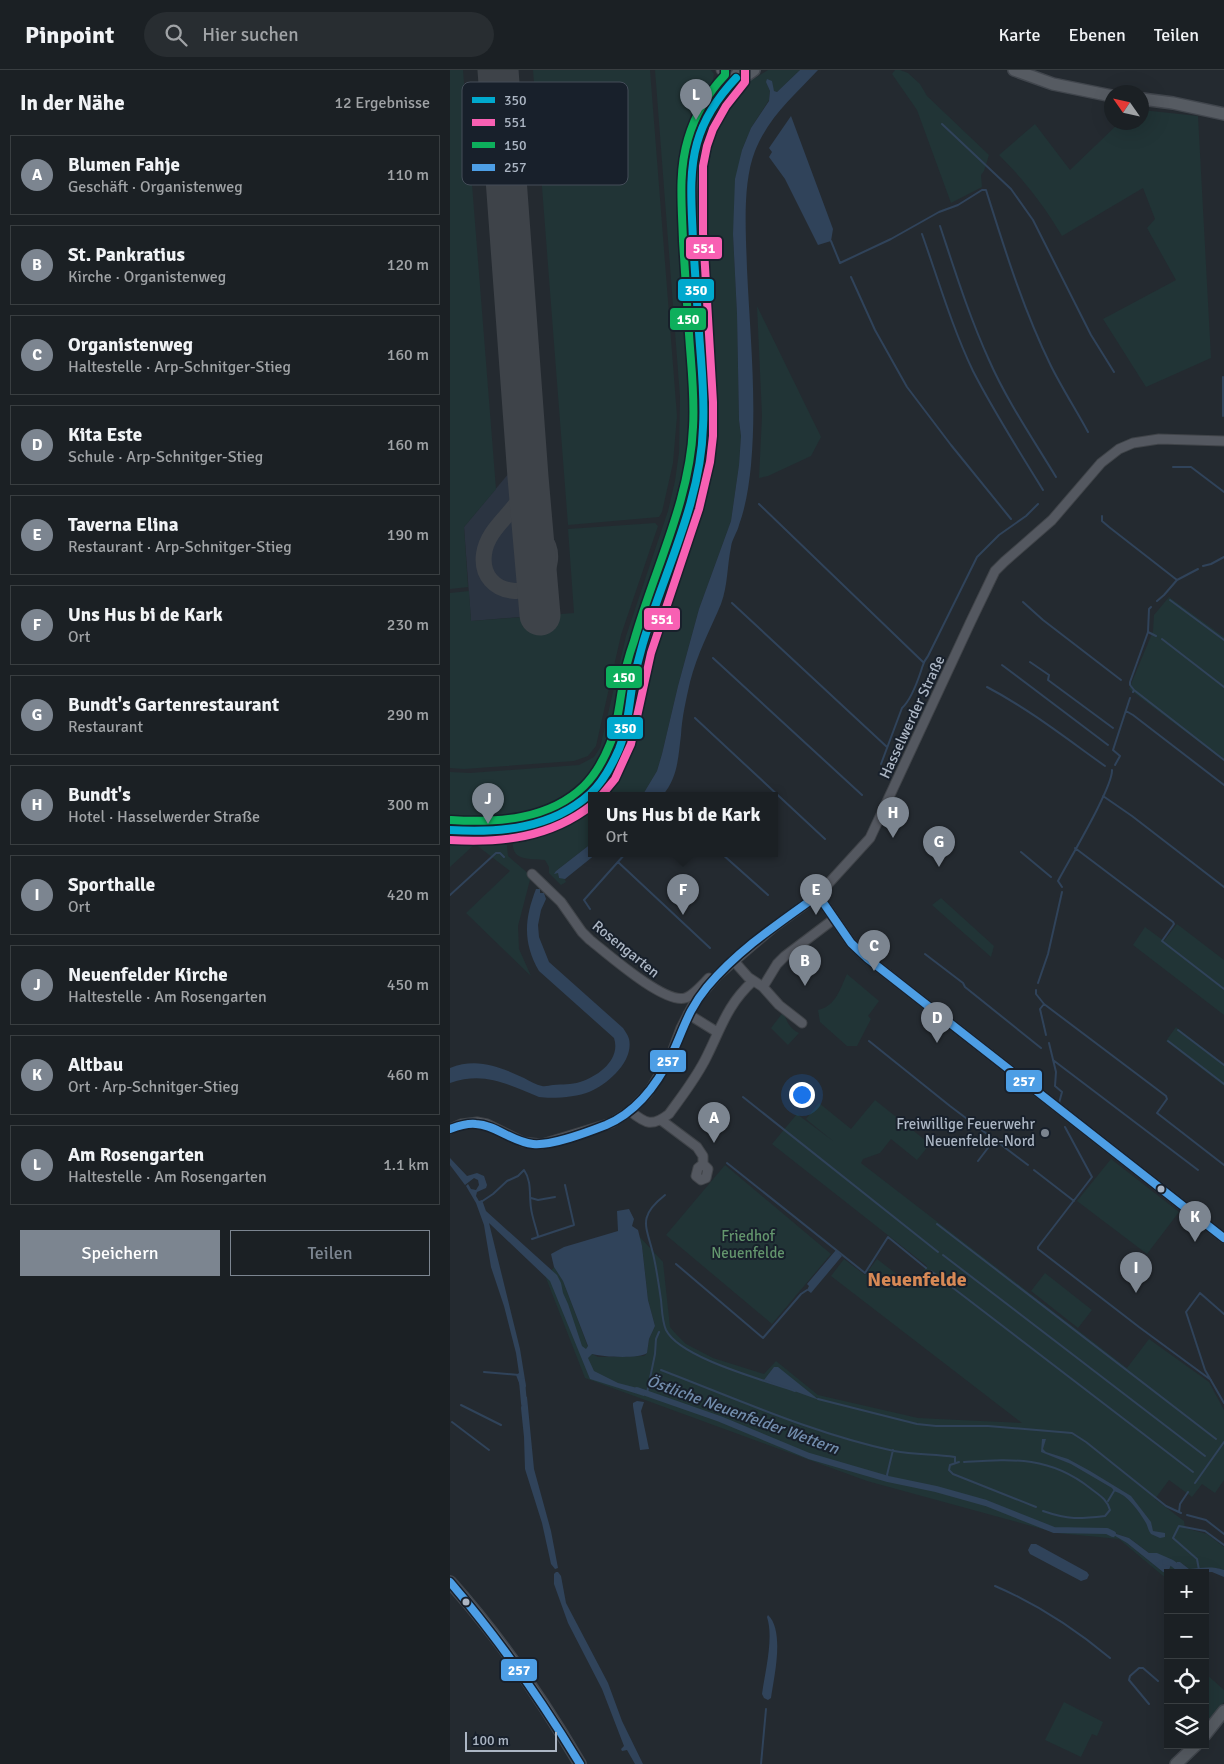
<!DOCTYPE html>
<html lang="de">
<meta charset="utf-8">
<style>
:root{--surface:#1b2024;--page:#282d31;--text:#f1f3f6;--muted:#a0a3a6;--line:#393e41;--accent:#7c8590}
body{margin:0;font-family:Signika,sans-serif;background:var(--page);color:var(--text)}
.controls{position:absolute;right:15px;bottom:15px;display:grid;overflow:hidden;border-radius:0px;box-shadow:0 5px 20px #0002}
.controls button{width:45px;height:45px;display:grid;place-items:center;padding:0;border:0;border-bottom:1px solid var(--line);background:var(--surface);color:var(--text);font:25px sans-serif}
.compass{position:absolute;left:654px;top:15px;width:45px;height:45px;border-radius:50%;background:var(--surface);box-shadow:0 5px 20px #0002;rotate:304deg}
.scale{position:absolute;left:15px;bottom:12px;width:92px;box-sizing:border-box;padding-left:5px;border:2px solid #acb6c4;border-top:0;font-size:14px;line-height:18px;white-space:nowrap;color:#acb6c4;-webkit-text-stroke:4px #18202b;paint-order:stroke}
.you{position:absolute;left:351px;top:1024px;width:18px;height:18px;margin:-12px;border:4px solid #fff;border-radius:50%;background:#1a73e8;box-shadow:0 0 0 8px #1a73e833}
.badge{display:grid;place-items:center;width:32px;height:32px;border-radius:50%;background:var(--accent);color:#fff;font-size:16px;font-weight:700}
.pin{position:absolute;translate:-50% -41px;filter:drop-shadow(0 1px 2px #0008)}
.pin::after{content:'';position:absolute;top:26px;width:18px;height:15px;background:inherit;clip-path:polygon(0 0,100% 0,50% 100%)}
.popup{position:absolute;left:138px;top:722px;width:190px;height:65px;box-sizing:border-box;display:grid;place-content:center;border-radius:0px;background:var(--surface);filter:drop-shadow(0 1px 4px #0005);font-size:16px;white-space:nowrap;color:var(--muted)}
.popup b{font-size:19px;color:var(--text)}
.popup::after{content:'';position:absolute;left:50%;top:100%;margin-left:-10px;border:10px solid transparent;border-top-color:var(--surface)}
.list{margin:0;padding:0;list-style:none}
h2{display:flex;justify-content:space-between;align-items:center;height:65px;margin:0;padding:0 20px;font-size:21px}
h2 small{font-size:16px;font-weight:400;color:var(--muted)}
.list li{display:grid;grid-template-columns:32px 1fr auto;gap:15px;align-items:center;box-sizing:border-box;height:80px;margin:0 10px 10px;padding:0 10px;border:1px solid var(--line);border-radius:0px}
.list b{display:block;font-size:19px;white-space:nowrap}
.list p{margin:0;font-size:16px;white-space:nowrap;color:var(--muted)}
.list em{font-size:16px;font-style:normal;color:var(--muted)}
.actions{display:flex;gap:10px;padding:15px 20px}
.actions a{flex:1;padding:11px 0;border:1px solid var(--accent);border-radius:0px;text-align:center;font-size:18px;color:var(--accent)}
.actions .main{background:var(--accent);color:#fff}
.icon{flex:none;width:28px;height:28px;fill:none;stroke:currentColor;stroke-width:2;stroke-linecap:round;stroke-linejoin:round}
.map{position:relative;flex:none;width:774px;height:1694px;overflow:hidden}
header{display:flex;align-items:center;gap:30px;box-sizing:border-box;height:70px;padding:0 25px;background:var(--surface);border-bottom:1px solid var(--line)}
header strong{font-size:24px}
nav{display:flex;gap:28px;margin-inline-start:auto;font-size:18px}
.search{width:350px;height:45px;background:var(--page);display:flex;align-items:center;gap:12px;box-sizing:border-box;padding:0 18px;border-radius:28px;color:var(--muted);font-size:19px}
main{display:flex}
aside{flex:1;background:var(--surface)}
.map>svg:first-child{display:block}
.airport{fill:#2b3441}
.green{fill:#213436;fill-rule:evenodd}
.water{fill:#30435a}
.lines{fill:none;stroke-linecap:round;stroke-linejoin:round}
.stream{stroke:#30435a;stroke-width:2}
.canal{stroke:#30435a;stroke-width:6}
.taxiway{stroke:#3e4349;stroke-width:16}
.runway{stroke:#3e4349;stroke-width:41}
.minor-casing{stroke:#404449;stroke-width:11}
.major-casing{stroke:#41464d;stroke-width:14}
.minor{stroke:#545860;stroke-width:9}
.major{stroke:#565b62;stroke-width:11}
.bus-1-casing{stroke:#18202b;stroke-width:11}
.bus-2-casing{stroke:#18202b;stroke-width:11}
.bus-3-casing{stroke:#18202b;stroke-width:11}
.bus-4-casing{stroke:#18202b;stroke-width:11}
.bus-1{stroke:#00a9ce;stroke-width:8}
.bus-2{stroke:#f860b3;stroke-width:8}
.bus-3{stroke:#0daf5c;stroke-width:8}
.bus-4{stroke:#4d9ee5;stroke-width:8}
.poi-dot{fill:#7c8590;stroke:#18202b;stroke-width:2}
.bus-dot{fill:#acb6c4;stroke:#18202b;stroke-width:2}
.labels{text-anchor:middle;stroke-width:4;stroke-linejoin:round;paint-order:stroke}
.street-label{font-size:15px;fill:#acb6c4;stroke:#18202b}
.poi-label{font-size:15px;fill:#acb6c4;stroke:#18202b;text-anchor:end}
.park-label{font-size:15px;fill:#63956d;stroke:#18202b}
.water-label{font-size:16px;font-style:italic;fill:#738eae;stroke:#18202b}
.district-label{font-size:20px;font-weight:bold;fill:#d68855;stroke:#18202b}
.key{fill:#18202b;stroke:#444d59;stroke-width:1}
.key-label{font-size:14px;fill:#acb6c4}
.line-badge{stroke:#18202b;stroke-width:2}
.badge-label{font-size:14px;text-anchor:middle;font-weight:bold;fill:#fff}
</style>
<header>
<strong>Pinpoint</strong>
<div class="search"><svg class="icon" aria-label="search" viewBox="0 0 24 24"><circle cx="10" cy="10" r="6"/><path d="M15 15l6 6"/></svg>Hier suchen</div>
<nav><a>Karte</a><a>Ebenen</a><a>Teilen</a></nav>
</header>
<main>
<aside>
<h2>In der Nähe<small>12 Ergebnisse</small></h2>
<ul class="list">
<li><span class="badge">A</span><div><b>Blumen Fahje</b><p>Geschäft · Organistenweg</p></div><em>110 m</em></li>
<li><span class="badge">B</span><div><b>St. Pankratius</b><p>Kirche · Organistenweg</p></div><em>120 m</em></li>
<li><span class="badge">C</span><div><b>Organistenweg</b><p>Haltestelle · Arp-Schnitger-Stieg</p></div><em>160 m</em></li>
<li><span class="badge">D</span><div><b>Kita Este</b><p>Schule · Arp-Schnitger-Stieg</p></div><em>160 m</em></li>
<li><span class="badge">E</span><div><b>Taverna Elina</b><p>Restaurant · Arp-Schnitger-Stieg</p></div><em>190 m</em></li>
<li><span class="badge">F</span><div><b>Uns Hus bi de Kark</b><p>Ort</p></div><em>230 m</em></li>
<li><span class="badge">G</span><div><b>Bundt's Gartenrestaurant</b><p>Restaurant</p></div><em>290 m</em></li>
<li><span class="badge">H</span><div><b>Bundt's</b><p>Hotel · Hasselwerder Straße</p></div><em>300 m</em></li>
<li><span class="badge">I</span><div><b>Sporthalle</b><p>Ort</p></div><em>420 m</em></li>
<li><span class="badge">J</span><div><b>Neuenfelder Kirche</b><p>Haltestelle · Am Rosengarten</p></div><em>450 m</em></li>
<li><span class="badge">K</span><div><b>Altbau</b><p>Ort · Arp-Schnitger-Stieg</p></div><em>460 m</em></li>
<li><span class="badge">L</span><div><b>Am Rosengarten</b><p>Haltestelle · Am Rosengarten</p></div><em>1.1 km</em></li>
</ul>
<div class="actions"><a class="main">Speichern</a><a>Teilen</a></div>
</aside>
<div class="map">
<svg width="774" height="1694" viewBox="0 0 774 1694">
<rect width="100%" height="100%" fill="#242a30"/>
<path class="airport" d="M59 403 70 547 21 551 14 457Z"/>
<path class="green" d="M0 0H13L46 419 14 457 18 517 0 519Z
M83 0H200L227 346 223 393 212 442 209 447 118 455Z
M205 0H261L264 4C263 17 251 27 246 39 234 63 232 90 230 116L245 337C245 372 241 407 231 442 219 480 203 518 190 556 178 596 171 638 161 678L154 693 139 714 127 725 109 736 89 745 73 747 23 752 0 750V702L20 703 129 695 144 687 150 678 176 566 218 441 225 411 229 383 230 327Z
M318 0H350L327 22 324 21 316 11 320 21 319 30 301 58 292 80 283 164 287 244 289 350 291 366 289 395 281 451 249 539 228 616 212 684 207 701 192 726H145L161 706 174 678 178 663 191 596 249 419 248 139 251 92 255 73 262 55 269 41 284 22 300 7 305 8Z
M445 0H450L458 3 470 14 477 26 539 85 534 101 531 105 532 117 501 133 467 40 442 4Z
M692 40 748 46 761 288 696 317 653 249 726 210 697 158 705 149 693 118 612 166C594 135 574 110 549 85L585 54 620 100 669 53 692 52Z
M307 236 371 367 361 386 318 406 309 408 312 346Z
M205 453 208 456 171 565 146 676 138 686 124 691 14 699 0 698V523L19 521 21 551 124 543 118 459Z
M719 527 774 567V691L679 619 703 561 704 545Z
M142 729V773L106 801 109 804 108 807 114 808 116 812 111 815 99 803V797L95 790C78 788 60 792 63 768L79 765V762Z
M0 765 19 767 56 766 58 786 81 806 68 856 69 879 81 906 16 843 60 801 25 774 0 797Z
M491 828 544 876 541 887 482 835Z
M727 854 774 890V945L683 875 695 857 714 871Z
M397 904 429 931 418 946 421 949 407 976H397L370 952 368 940C386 936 390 919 397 904Z
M334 941C336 951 339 958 349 963L338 975 321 958Z
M726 957 774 994V1016L716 971Z
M425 1030 480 1074 467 1090 441 1069 430 1083 413 1089 411 1093 677 1298 699 1269 759 1312 774 1340V1410L765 1423 752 1414 742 1427 719 1410 705 1429 734 1451 735 1458 757 1464 774 1477V1500L767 1498 739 1499 730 1492 725 1497 729 1503H718V1510L669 1469 607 1463 417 1411 135 1308 96 1208 104 1197 113 1211 138 1277 137 1279 142 1284 148 1287 194 1286 197 1283 199 1269 205 1256 198 1230 192 1176 188 1165 213 1192 220 1257 225 1263 236 1274 263 1288 314 1304 326 1291 368 1325 468 1348 572 1353 381 1206 394 1189 415 1205 427 1189 462 1216 477 1196 322 1074 347 1044 383 1071 356 1049 369 1033 401 1059ZM661 1462 679 1468 699 1483H707L713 1502 677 1473Z
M661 1089 729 1142 697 1184 627 1131Z
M275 1095 381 1184 322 1254 216 1165Z
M595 1203 642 1240 628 1258 581 1221Z
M755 1603 774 1620V1632L755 1657Z
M614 1632 653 1652 647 1666 642 1664 631 1687 595 1670Z"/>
<path class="water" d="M350 0H368C344 26 319 46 305 81 292 114 296 164 297 199 300 264 307 330 301 395 299 415 296 436 289 455 287 463 282 469 281 477 277 496 278 515 271 534 260 560 247 584 240 612 236 630 232 647 231 665 228 688 228 708 212 726H192L207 701 212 684 228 616 249 539 281 451 289 395 291 366 289 350 287 244 283 164 285 109 292 80 301 58 319 31 320 21 316 12 317 9 322 11 324 21 327 22Z
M341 46 383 159 381 171 368 175 335 109 319 87 322 82 319 78Z
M142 773V784H146L115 809 109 808 108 803 104 804 106 801Z
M86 819H90V823H94L96 829 91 840 88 855 89 867 99 892 173 958C175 961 178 965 179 969 184 991 158 1014 139 1022 127 1027 102 1029 89 1027 56 1014 35 1001 0 1013V998C27 987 50 997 74 1008 80 1011 86 1015 92 1016 95 1017 100 1015 103 1015 112 1014 121 1015 130 1012 149 1006 171 989 164 968L89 901C73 873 74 850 86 819Z
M0 1088 17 1106 27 1103 34 1106 37 1115 36 1118 27 1122 26 1126 29 1131 32 1130 36 1141 107 1205 111 1213 113 1223 118 1234 132 1276 136 1279 138 1276 113 1211 104 1197 101 1184 114 1177 168 1161 167 1141 179 1139 184 1149 182 1156 188 1160 192 1176 198 1230 205 1256 199 1269 197 1283C190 1289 152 1287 142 1284L138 1288 144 1301 168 1313 195 1320 194 1326C176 1320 158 1315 140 1309L100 1211 39 1153 70 1279 76 1316 75 1318H71L66 1305 69 1303 66 1283 54 1236 41 1197 34 1155 26 1133 16 1116 18 1114 21 1119 26 1120 29 1115 28 1110 24 1108 15 1115 0 1095Z
M386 1180 392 1186 361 1223 357 1220 359 1216 357 1214Z
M324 1297H328L369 1330 314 1310Z
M73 1325 77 1327 84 1399 101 1461 108 1498 105 1499 101 1494 92 1453 75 1399 74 1367 71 1338Z
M187 1331 194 1332 191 1341 199 1379 190 1380 183 1336V1333Z
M592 1369H596L593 1379 596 1382 618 1389 640 1401 681 1426 701 1452 703 1461 715 1463V1467L710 1468 701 1464C698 1460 698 1457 696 1453 688 1440 678 1425 664 1421L662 1418 621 1394 591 1382Z
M657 1461 679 1468 699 1483H707L723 1490 718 1502H713L677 1473Z
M581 1474H586L637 1502 639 1505 637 1509 631 1511 580 1484 578 1480Z
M727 1492H730L739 1499C751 1498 762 1496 774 1500V1507L762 1502 729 1503 725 1497Z
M106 1502H108L111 1506 116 1533 158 1613 172 1651 193 1694H185L177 1680 172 1681 171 1679 174 1676 152 1619 118 1553 104 1514V1504Z
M318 1545C335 1561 324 1607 321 1628L318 1630 314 1628 312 1624C315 1602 324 1568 317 1547Z"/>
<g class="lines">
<path class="stream" d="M492 54 561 119 583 150 641 265 664 302
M490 156C505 201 519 246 539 290 557 331 583 369 606 407
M472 164C488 209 502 257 523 301 544 342 569 381 593 420
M381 171 390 193 441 169 489 142 508 135 532 120H536C555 180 573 239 601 296 612 318 626 340 638 362
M401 207 425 260 457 317 501 375 561 449
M773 346V307
M723 397H741L774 422
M309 434 473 592
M652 446V451L659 457 727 510
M753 496 761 494 774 487
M720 530 774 570
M707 531 714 525 727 510 748 499
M573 532 593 550 671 610
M282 533 437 677
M698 562 706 566
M712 569 774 617
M263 588 412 725
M580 592 599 605 598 610 663 658
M552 595 658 675
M537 617C579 639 617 669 655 696
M684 620 774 690
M683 622 684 620 680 615V612L698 562 699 539 701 537
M676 641 683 645 774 715
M245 648 375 769
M431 694 452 638C461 630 467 613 471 601 473 595 473 592 478 586L527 487 549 465 576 446 588 434
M665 695 670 686 663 680 680 628
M653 726 682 746 774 817
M625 778 723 852 724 854 712 871 774 919
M571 782 601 807
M272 784 318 825
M168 792 260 878
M612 817 608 811C619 790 663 717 662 700
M0 825 46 783H50L54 787
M140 839 134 830 175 784
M475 884 513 913 515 917 591 978
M588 913 598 884 612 822
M586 920V924L594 934 716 1026 717 1029 707 1043 774 1095
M594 934 590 939 596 965
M728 960 774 995
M419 971 500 1036 578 1095
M718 971 774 1014
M599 973 606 1002 605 1016 612 1022 609 1033
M603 990 748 1100
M293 1027 488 1182
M615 1057 642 1107 588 1177V1179L689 1257 761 1310
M528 1091 544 1070
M277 1093 415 1203 438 1167 476 1198
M584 1100 624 1131
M215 1125C186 1148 197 1156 204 1188 207 1202 209 1216 211 1230 212 1239 212 1251 216 1260 230 1288 314 1310 345 1321
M81 1128 88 1130 105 1127
M31 1132 43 1124 57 1111 68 1106 74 1100C82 1111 79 1126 81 1138 82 1147 86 1157 88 1166
M487 1154 766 1369
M82 1169 124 1155 115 1115
M493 1185 755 1386
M226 1194 313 1268 351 1224 357 1220
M481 1201 743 1402
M774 1244 750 1223 736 1242 755 1300 774 1333
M211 1300C287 1329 364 1364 444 1381 465 1385 484 1384 505 1387V1392
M34 1302 69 1305
M197 1323 205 1284 206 1269 209 1262
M368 1329 467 1354 486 1356H538L622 1363 636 1372 716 1436 731 1443
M11 1335 51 1355
M2 1352 39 1380
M509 1392 500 1395 499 1400 503 1404 586 1437
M514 1392C563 1389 599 1386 640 1418 649 1425 657 1429 660 1440L655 1446C629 1449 619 1450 593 1441
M438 1409 437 1405 443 1380
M745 1413 774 1372
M658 1431 664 1421
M729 1442 730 1434 738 1422
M737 1445 756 1450 774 1464
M749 1500 747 1489 723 1468 729 1456 755 1461 774 1475
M545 1516C587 1534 625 1559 660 1588
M699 1634 679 1610 680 1606 689 1598H693L708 1611
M311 1694 316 1639"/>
<path class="canal" d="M72 1311 74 1333
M187 1320 270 1349 359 1386 438 1409 486 1419 536 1433 604 1460 657 1461 663 1464
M715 1492 722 1493 735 1503"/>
<path class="taxiway" d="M78 407C75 439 38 453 34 484 28 529 94 535 100 490 102 472 90 467 85 452 81 439 80 424 78 411"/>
<path class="runway" d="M48 0 78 407 90 545"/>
<defs>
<path id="minor" d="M271 0 281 12
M82 804 111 832 132 862 140 870C158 884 214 934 235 928 243 926 253 914 259 908
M368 825 401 873 417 888 774 1168
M283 890 298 907 313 917 329 935 352 953
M313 917 327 894 335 886 384 849
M238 944 267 962
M180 1041C196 1054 202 1057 219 1044 232 1026 247 1007 257 986 272 956 277 935 303 911
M211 1050 247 1077 253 1086V1094L258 1099 256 1108 251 1110 246 1106 248 1098 253 1094
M0 1059 11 1054 27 1052 37 1054 73 1072 92 1074 161 1053 180 1041 198 1023 209 1005 221 985 231 958 244 933 268 905 324 857 368 825 420 768 521 551 545 501 554 492 602 450 651 393 669 379 683 373 709 369 774 371"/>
<path id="major" d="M564 0 603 14 662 26
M286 8 297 5 304 0
M692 29 723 33 774 44
M0 760 36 761 65 759 90 754 103 749 129 734 143 721 157 702 168 682 190 583 205 536 240 437 250 392 253 365V314L241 126 246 80 251 61 259 43 290 0
M0 1512C50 1568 92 1629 130 1694
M755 1665 774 1641
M726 1694 746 1675"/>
</defs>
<use href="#minor" class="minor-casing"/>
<use href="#major" class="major-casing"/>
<use href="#minor" class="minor"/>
<use href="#major" class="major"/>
<defs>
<path id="bus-1" d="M0 760C50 763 101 759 140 724 153 712 162 695 169 679 177 659 179 638 182 617 185 602 189 588 193 573 214 502 251 432 253 357 255 325 251 293 249 262 247 232 245 202 243 172 242 139 238 105 247 73 254 48 268 27 286 8"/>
<path id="bus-2" d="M151 726 165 709 181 674 201 583 249 439 260 392 263 366V332L253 163V96L257 76 263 59 276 36 295 12V0
M0 770C51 773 100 768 142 735"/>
<path id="bus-3" d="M1 750C47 753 99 750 134 716 146 704 154 689 160 674 168 655 169 634 173 614 175 599 179 585 184 571 204 500 240 431 243 357 245 326 241 295 239 264 237 233 235 202 233 171 232 137 228 102 238 69 245 45 258 23 275 5V1"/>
<path id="bus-4" d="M0 1059C8 1056 17 1053 26 1054 46 1055 62 1072 83 1074 102 1076 138 1062 156 1055 187 1042 208 1013 222 984 234 958 238 940 257 917 288 880 329 853 368 825L401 873 417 888 774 1168
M0 1512C49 1569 91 1630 130 1694"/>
</defs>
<use href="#bus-1" class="bus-1-casing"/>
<use href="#bus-2" class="bus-2-casing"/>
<use href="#bus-3" class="bus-3-casing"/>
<use href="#bus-4" class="bus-4-casing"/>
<use href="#bus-1" class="bus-1"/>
<use href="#bus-2" class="bus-2"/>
<use href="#bus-3" class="bus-3"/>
<use href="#bus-4" class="bus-4"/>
</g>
<circle class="poi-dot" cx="595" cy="1063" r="5"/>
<g class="bus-dot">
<circle cx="711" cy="1119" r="4.5"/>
<circle cx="16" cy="1532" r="4.5"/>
</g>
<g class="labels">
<g class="street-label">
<text transform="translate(462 647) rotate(-65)" y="5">Hasselwerder Straße</text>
<text transform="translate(176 879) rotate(39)" y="5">Rosengarten</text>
</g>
<g class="poi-label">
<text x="585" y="1059">Freiwillige Feuerwehr<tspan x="585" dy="17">Neuenfelde-Nord</tspan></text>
</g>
<g class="park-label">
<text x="298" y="1171">Friedhof<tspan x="298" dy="17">Neuenfelde</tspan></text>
</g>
<g class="water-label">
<text transform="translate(293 1344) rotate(20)" y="6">Östliche Neuenfelder Wettern</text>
</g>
<g class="district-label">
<text x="467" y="1216">Neuenfelde</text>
</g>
</g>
<rect x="12" y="12" width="166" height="103" rx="8" class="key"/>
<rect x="22" y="27" width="23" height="6" fill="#00a9ce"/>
<rect x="22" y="49" width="23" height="7" fill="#f860b3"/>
<rect x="22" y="72" width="23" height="6" fill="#0daf5c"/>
<rect x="22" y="94" width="23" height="7" fill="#4d9ee5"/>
<g class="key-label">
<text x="54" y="35">350</text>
<text x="54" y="57">551</text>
<text x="54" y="80">150</text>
<text x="54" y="102">257</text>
</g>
<g class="line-badge">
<rect x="235" y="166" width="38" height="24" rx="5" fill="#f860b3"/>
<rect x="227" y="208" width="38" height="24" rx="5" fill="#00a9ce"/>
<rect x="219" y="237" width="38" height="24" rx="5" fill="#0daf5c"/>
<rect x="193" y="537" width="38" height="24" rx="5" fill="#f860b3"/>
<rect x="155" y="595" width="38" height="24" rx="5" fill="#0daf5c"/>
<rect x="156" y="646" width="38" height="24" rx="5" fill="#00a9ce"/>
<rect x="199" y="979" width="38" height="24" rx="5" fill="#4d9ee5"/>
<rect x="555" y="999" width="38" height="24" rx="5" fill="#4d9ee5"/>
<rect x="50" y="1588" width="38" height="24" rx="5" fill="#4d9ee5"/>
</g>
<g class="badge-label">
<text x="254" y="183">551</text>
<text x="246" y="225">350</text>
<text x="238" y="254">150</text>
<text x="212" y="554">551</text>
<text x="174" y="612">150</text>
<text x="175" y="663">350</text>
<text x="218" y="996">257</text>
<text x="574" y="1016">257</text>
<text x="69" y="1605">257</text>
</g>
</svg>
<div class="controls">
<button>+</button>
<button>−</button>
<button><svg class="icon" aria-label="locate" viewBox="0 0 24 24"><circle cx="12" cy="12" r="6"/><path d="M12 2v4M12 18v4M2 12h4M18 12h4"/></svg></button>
<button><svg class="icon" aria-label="layers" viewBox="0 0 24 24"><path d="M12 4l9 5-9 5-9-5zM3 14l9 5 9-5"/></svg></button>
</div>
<svg class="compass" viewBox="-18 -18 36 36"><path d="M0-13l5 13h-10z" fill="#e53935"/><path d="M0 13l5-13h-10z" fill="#a0a3a6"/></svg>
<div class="scale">100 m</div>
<div class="you"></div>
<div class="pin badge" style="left:264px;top:1073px">A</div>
<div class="pin badge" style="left:355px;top:916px">B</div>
<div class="pin badge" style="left:424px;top:901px">C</div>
<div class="pin badge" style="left:487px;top:973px">D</div>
<div class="pin badge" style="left:366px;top:845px">E</div>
<div class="pin badge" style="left:233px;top:845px">F</div>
<div class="popup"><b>Uns Hus bi de Kark</b>Ort</div>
<div class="pin badge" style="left:489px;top:797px">G</div>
<div class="pin badge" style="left:443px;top:768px">H</div>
<div class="pin badge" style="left:686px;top:1223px">I</div>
<div class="pin badge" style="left:38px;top:754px">J</div>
<div class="pin badge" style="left:745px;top:1172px">K</div>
<div class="pin badge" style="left:246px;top:50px">L</div>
</div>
</main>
